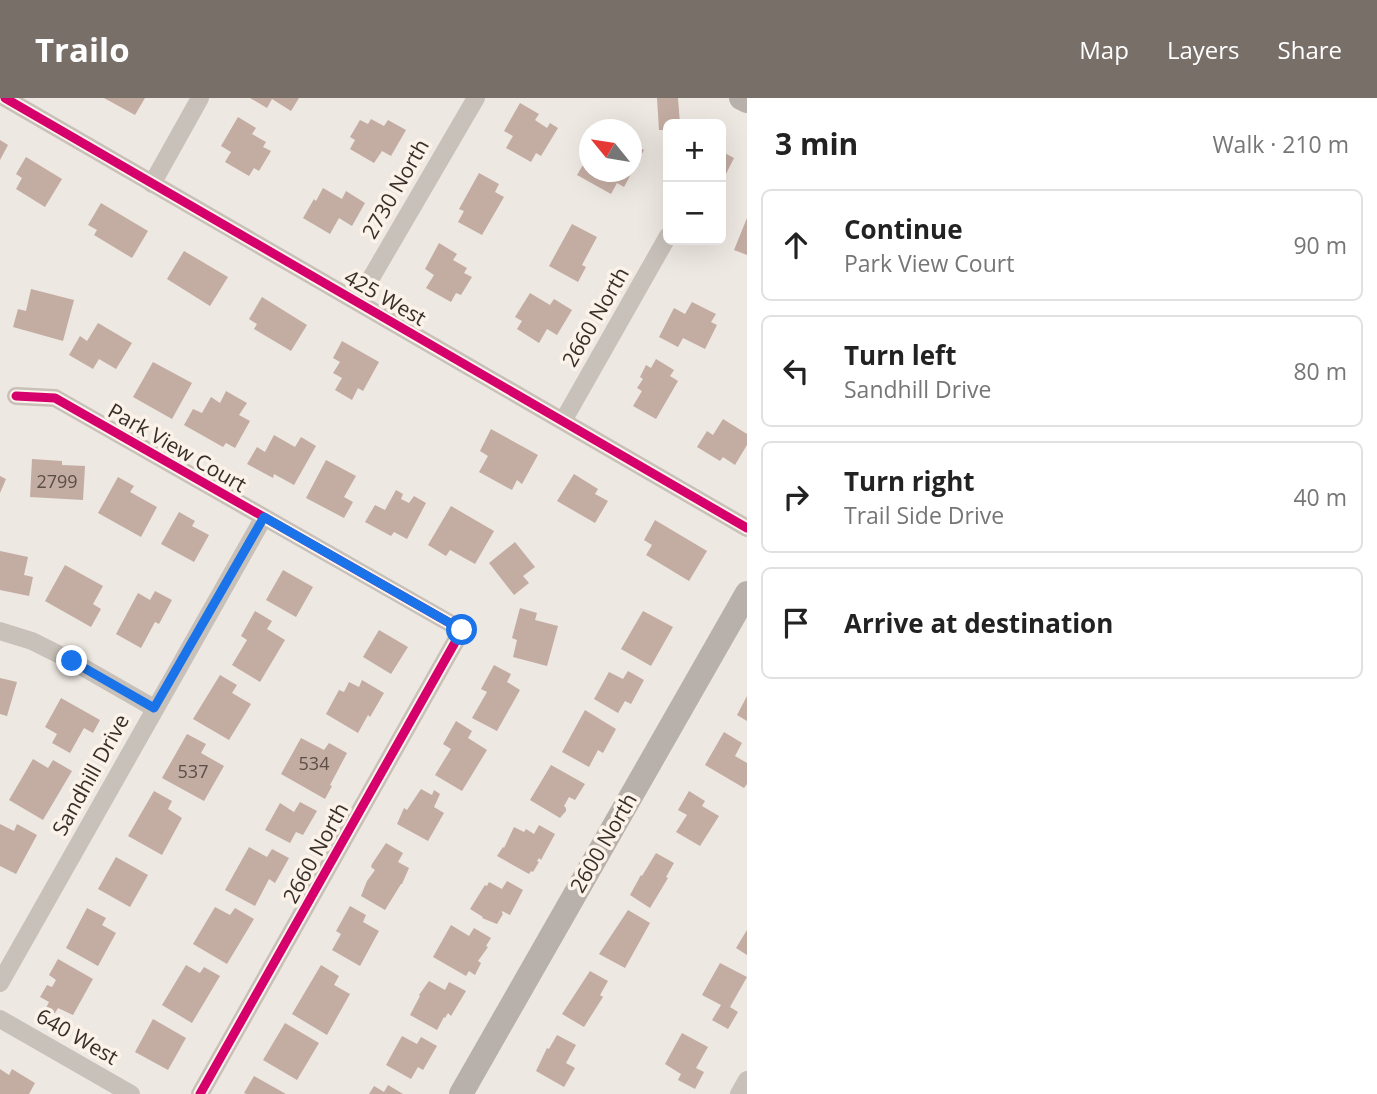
<!DOCTYPE html>
<meta charset="utf-8">
<style>
:root{--surface:#fff;--page:#f6f6f6;--text:#222;--muted:#767676;--line:#e0e0e0;--accent:#786f69}
body{margin:0;font-family:"Open Sans",sans-serif;background:var(--page);color:var(--text)}
.controls{position:absolute;right:21px;top:21px;display:grid;overflow:hidden;border-radius:10px;box-shadow:0 7px 28px #0002}
.controls button{width:63px;height:63px;display:grid;place-items:center;padding:0;border:0;border-bottom:2px solid var(--line);background:var(--surface);color:var(--text);font:35px sans-serif}
.compass{position:absolute;left:579px;top:21px;width:63px;height:63px;border-radius:50%;background:var(--surface);box-shadow:0 7px 28px #0002;rotate:300deg}
.stop{position:absolute;width:21px;height:21px;margin:-16px;border:5px solid #1a73e8;border-radius:50%;background:#fff}
.stop.end{background:#1a73e8;border-color:#fff;box-shadow:0 2px 7px #0008}
.list{margin:0;padding:0;list-style:none}
h2{display:flex;justify-content:space-between;align-items:center;height:91px;margin:0;padding:0 28px;font-size:30px}
h2 small{font-size:23px;font-weight:400;color:var(--muted)}
.list li{display:grid;grid-template-columns:46px 1fr auto;gap:21px;align-items:center;box-sizing:border-box;height:112px;margin:0 14px 14px;padding:0 14px;border:2px solid var(--line);border-radius:10px}
.list b{display:block;font-size:26px;white-space:nowrap}
.list p{margin:0;font-size:23px;white-space:nowrap;color:var(--muted)}
.list em{font-size:23px;font-style:normal;color:var(--muted)}
.icon{flex:none;width:38px;height:38px;fill:none;stroke:currentColor;stroke-width:2;stroke-linecap:round;stroke-linejoin:round}
.map{position:relative;flex:none;width:747px;height:996px;overflow:hidden}
header{display:flex;align-items:center;gap:42px;box-sizing:border-box;height:98px;padding:0 35px;background:var(--accent);color:#fff}
header strong{font-size:33px}
nav{display:flex;gap:38px;margin-inline-start:auto;font-size:24px}
main{display:flex}
aside{flex:1;background:var(--surface)}
.map>svg:first-child{display:block}
.building{fill:#c3aca2}
.lines{fill:none;stroke-linecap:round;stroke-linejoin:round}
.street{stroke:#c8c1ba;stroke-width:18}
.secondary{stroke:#b8b1ab;stroke-width:24}
.cycleway-casing{stroke:#fbf3e9;stroke-width:13}
.cycleway{stroke:#d6006c;stroke-width:9}
.route{stroke:#1a73e8;stroke-width:9}
.labels{text-anchor:middle;stroke-width:7;stroke-linejoin:round;paint-order:stroke}
.number-label{font-size:18px;fill:#5c4e46}
.street-label{font-size:21px;fill:#392e28;stroke:#fbf3e9}
</style>
<header>
<strong>Trailo</strong>
<nav><a>Map</a><a>Layers</a><a>Share</a></nav>
</header>
<main>
<div class="map">
<svg width="747" height="996" viewBox="0 0 747 996">
<rect width="100%" height="100%" fill="#eee8e2"/>
<path class="building" d="M104 0H145L135 17Z
M250 0H299L291 13 272 1 267 10Z
M657 0H678L680 26H668V32H659Z
M520 5 539 16 535 22 547 30 550 25 558 30 541 58 536 55 531 64 506 50 513 38 504 33Z
M238 19 256 30 252 36 266 44 263 49 271 53 259 73 254 70 249 78 225 64 231 54 221 48Z
M371 21 384 28 388 22 406 32 391 58 382 53 374 65 350 51 355 42 350 39 360 22 368 26Z
M0 42 8 47 0 62Z
M632 45 644 52 624 89 617 85 611 96 577 77 590 55V74H632Z
M721 53 734 60 723 82 721 81Z
M26 59 62 81 45 109 16 91 22 80 16 76Z
M479 75 499 86 495 94 504 99 482 137 458 124 464 113 459 111Z
M323 90 342 101 346 93 365 105 352 128 339 120 330 136 303 120 314 101 316 103Z
M101 105 148 133 132 160 94 137 97 132 88 127Z
M747 120V157L734 152Z
M572 126 597 139 582 167 586 169 578 184 549 168Z
M439 145 457 156 453 162 467 170 464 175 472 179 461 197 456 195 451 204 426 190 434 177 425 171Z
M184 153 228 179 210 208 167 181Z
M31 191 74 202 63 243 13 229 18 211 26 213Z
M530 195 550 207 554 201 572 212 557 237 547 231 539 245 517 231 522 223 515 219Z
M262 199 307 227 291 253 254 231 257 226 249 221Z
M692 204 716 216 711 224 717 227 705 251 683 240 678 249 659 239 674 210 685 216Z
M98 225 132 245 116 271 99 261 93 271 69 257 80 238 87 243Z
M342 243 379 264 363 293 358 290 352 302 335 292 342 280 333 275 340 264 333 260Z
M656 261 674 272 670 278 678 283 656 321 633 308 642 293 637 290 643 281 640 279 646 267 651 270Z
M153 264 192 285 172 321 133 299Z
M226 293 247 305 239 317 250 323 235 350 226 345 223 349 184 327 193 311 202 315 211 299 220 305Z
M723 321 747 336V347L735 367 723 359 720 363 697 349 707 333 713 337Z
M491 331 538 357 522 386 517 382 512 392 479 374 488 358 480 353Z
M274 337 295 349 301 339 316 348 294 387 274 376 273 380 247 366 257 349 265 354Z
M32 361 62 363V367L85 368 83 402 30 399Z
M326 362 356 378 344 399 353 404 344 420 306 400Z
M574 376 598 391 595 396 608 403 595 425 557 403Z
M0 378 6 381 0 395Z
M118 379 134 388 130 394 157 409 141 439 98 415Z
M396 392 403 396 401 401 409 405 414 398 426 405 407 441 394 434 391 438 365 424 375 407 385 412Z
M451 408 494 433 475 466 450 452 446 458 428 447Z
M179 414 195 423 192 428 209 437 194 464 161 446Z
M655 422 707 453 689 483 646 457 652 447 644 442Z
M515 444 535 469 523 478 529 485 514 497 489 465Z
M0 453 28 459 24 477 33 479 29 498 0 492Z
M65 467 103 488 93 506 101 511 91 529 45 503Z
M283 472 313 489 296 519 266 502Z
M155 493 172 502 159 526 155 524 141 550 116 536 138 495 150 502Z
M520 510 537 515 535 522 558 528 547 568 513 559 517 542 512 540Z
M255 513 272 523 267 531 285 542 260 584 232 567 247 542 241 538Z
M643 513 673 529 651 568 621 551Z
M379 532 408 549 391 576 363 559Z
M494 567 511 576 507 584 520 592 497 633 472 620 487 594 481 591Z
M628 573 644 582 631 606 625 603 618 615 594 601 609 574 623 581Z
M220 577 237 587 232 595 251 606 229 642 193 621Z
M0 580 17 584 7 618 0 616Z
M362 582 384 595 370 619 368 617 358 635 326 616 339 592 344 594 349 584 359 589Z
M747 598V623L737 617Z
M61 600 100 622 93 635 84 630 70 655 52 645 57 636 45 629Z
M585 612 616 631 603 655 598 652 589 669 562 654Z
M456 623 472 633 468 640 487 652 462 693 435 677 451 651 443 646Z
M724 634 742 645 735 658 747 665V686L744 690 705 667Z
M187 636 206 646 201 655 224 668 204 703 162 680Z
M301 640 324 652 329 645 347 655 330 687 332 688 325 701 281 676Z
M33 661 48 670 53 662 72 673 43 722 9 702Z
M551 667 585 686 575 702 569 699 564 708 566 710V713L560 720 530 702Z
M421 691 432 697 434 692 440 696 434 709 444 715 428 743 397 726 404 710 407 712Z
M154 693 172 703 168 711 182 720 162 757 128 738Z
M689 693 705 703 702 708 719 718 700 748 676 734 687 717 678 712Z
M300 704 317 713 303 737 296 734 290 745 265 732 280 705 294 714Z
M0 726 14 733 17 726 37 737 16 776 0 768Z
M539 727 555 736 541 762 539 760 537 763 539 764 533 774 531 773 529 776 497 758 503 749 504 750 514 729 524 734 526 731 534 736Z
M386 745 403 755 398 764 409 770 402 786H401L385 812 361 798 367 783 375 772 371 769 372 766Z
M249 749 267 759 272 751 289 760 275 785 269 781 255 808 225 792Z
M656 755 674 765 666 779 668 780 650 810 630 797 641 777 642 778Z
M116 759 148 777 130 809 98 791Z
M507 783 523 792 510 817 502 813V815L503 816 497 826 482 820 483 819 470 811 485 787 487 788 489 784 502 791Z
M350 808 366 817 363 824 379 833 360 868 332 852 341 836 336 833Z
M215 809 230 817 235 810 254 821 227 866 193 846Z
M87 810 106 820 102 827 116 835 98 868 66 850Z
M628 812 650 825 625 870 599 856Z
M451 827 469 838 474 830 491 840 486 848 488 849 478 863 481 865 475 877 469 873 466 878 433 859Z
M747 832V857L736 850Z
M58 861 93 881 73 917 58 910 55 915 46 910 49 904 40 899 47 887 52 889 56 882 49 877Z
M720 865 747 879 730 909 738 914 728 931 712 922 721 907 702 897Z
M186 867 200 875 204 869 220 878 192 925 162 907Z
M321 867 339 878 334 887 350 896 327 937 292 916Z
M590 873 608 883 600 897 603 899 584 929 562 916Z
M429 883 445 892 449 884 466 893 451 918 448 915 445 920 444 919 437 932 410 917 420 898 419 897Z
M153 921 186 940 168 972 135 954Z
M285 925 319 945 297 982 263 962Z
M682 935 708 949 696 970 704 974 695 991 678 982 681 976 665 966Z
M557 937 576 947 566 965 575 970 564 989 536 973 547 950 549 951Z
M402 938 417 946 421 939 437 948 423 972 418 969 411 981 386 967Z
M0 971 9 977 12 971 35 985 29 996H0Z
M254 978 286 996H247L244 995Z
M388 987 403 996H369L374 988 384 994Z"/>
<g class="lines">
<path class="street" d="M5 0 747 430
M152 86 200 0
M357 204 476 0
M16 298 55 300 462 532 200 996
M563 323 668 138
M0 533 32 543 72 563 154 610
M0 885 264 419
M0 921 131 996
M739 996 747 982"/>
<path class="secondary" d="M741 0 747 3
M461 996 747 495"/>
<defs>
<path id="cycleway" d="M5 0 747 430
M16 298 55 300 462 532 200 996"/>
</defs>
<use href="#cycleway" class="cycleway-casing"/>
<use href="#cycleway" class="cycleway"/>
</g>
<g class="lines">
<path class="route" d="M72 563 154 610 264 419 462 532"/>
</g>
<g class="labels">
<g class="number-label">
<text x="57" y="390">2799</text>
<text x="314" y="672">534</text>
<text x="193" y="680">537</text>
</g>
<g class="street-label">
<text transform="translate(396 91) rotate(-60)" y="7">2730 North</text>
<text transform="translate(385 200) rotate(30)" y="7">425 West</text>
<text transform="translate(596 219) rotate(-60)" y="7">2660 North</text>
<text transform="translate(177 350) rotate(30)" y="7">Park View Court</text>
<text transform="translate(91 677) rotate(-61)" y="7">Sandhill Drive</text>
<text transform="translate(604 745) rotate(-60)" y="7">2600 North</text>
<text transform="translate(316 755) rotate(-61)" y="7">2660 North</text>
<text transform="translate(77 939) rotate(30)" y="7">640 West</text>
</g>
</g>
</svg>
<div class="controls">
<button>+</button>
<button>−</button>
</div>
<svg class="compass" viewBox="-18 -18 36 36"><path d="M0-13l5 13h-10z" fill="#e53935"/><path d="M0 13l5-13h-10z" fill="#767676"/></svg>
<div class="stop" style="left:462px;top:532px"></div>
<div class="stop end" style="left:72px;top:563px"></div>
</div>
<aside>
<h2>3 min<small>Walk · 210 m</small></h2>
<ul class="list">
<li><svg class="icon" aria-label="ahead" viewBox="0 0 24 24"><path d="M12 20V5M6 11l6-6 6 6"/></svg><div><b>Continue</b><p>Park View Court</p></div><em>90 m</em></li>
<li><svg class="icon" aria-label="left" viewBox="0 0 24 24"><path d="M17 20v-9H6M10 6l-5 5 5 5"/></svg><div><b>Turn left</b><p>Sandhill Drive</p></div><em>80 m</em></li>
<li><svg class="icon" aria-label="right" viewBox="0 0 24 24"><path d="M7 20v-9h11M14 6l5 5-5 5"/></svg><div><b>Turn right</b><p>Trail Side Drive</p></div><em>40 m</em></li>
<li><svg class="icon" aria-label="arrive" viewBox="0 0 24 24"><path d="M6 21V4h12l-3 4 3 4H6"/></svg><div><b>Arrive at destination</b></div></li>
</ul>
</aside>
</main>
